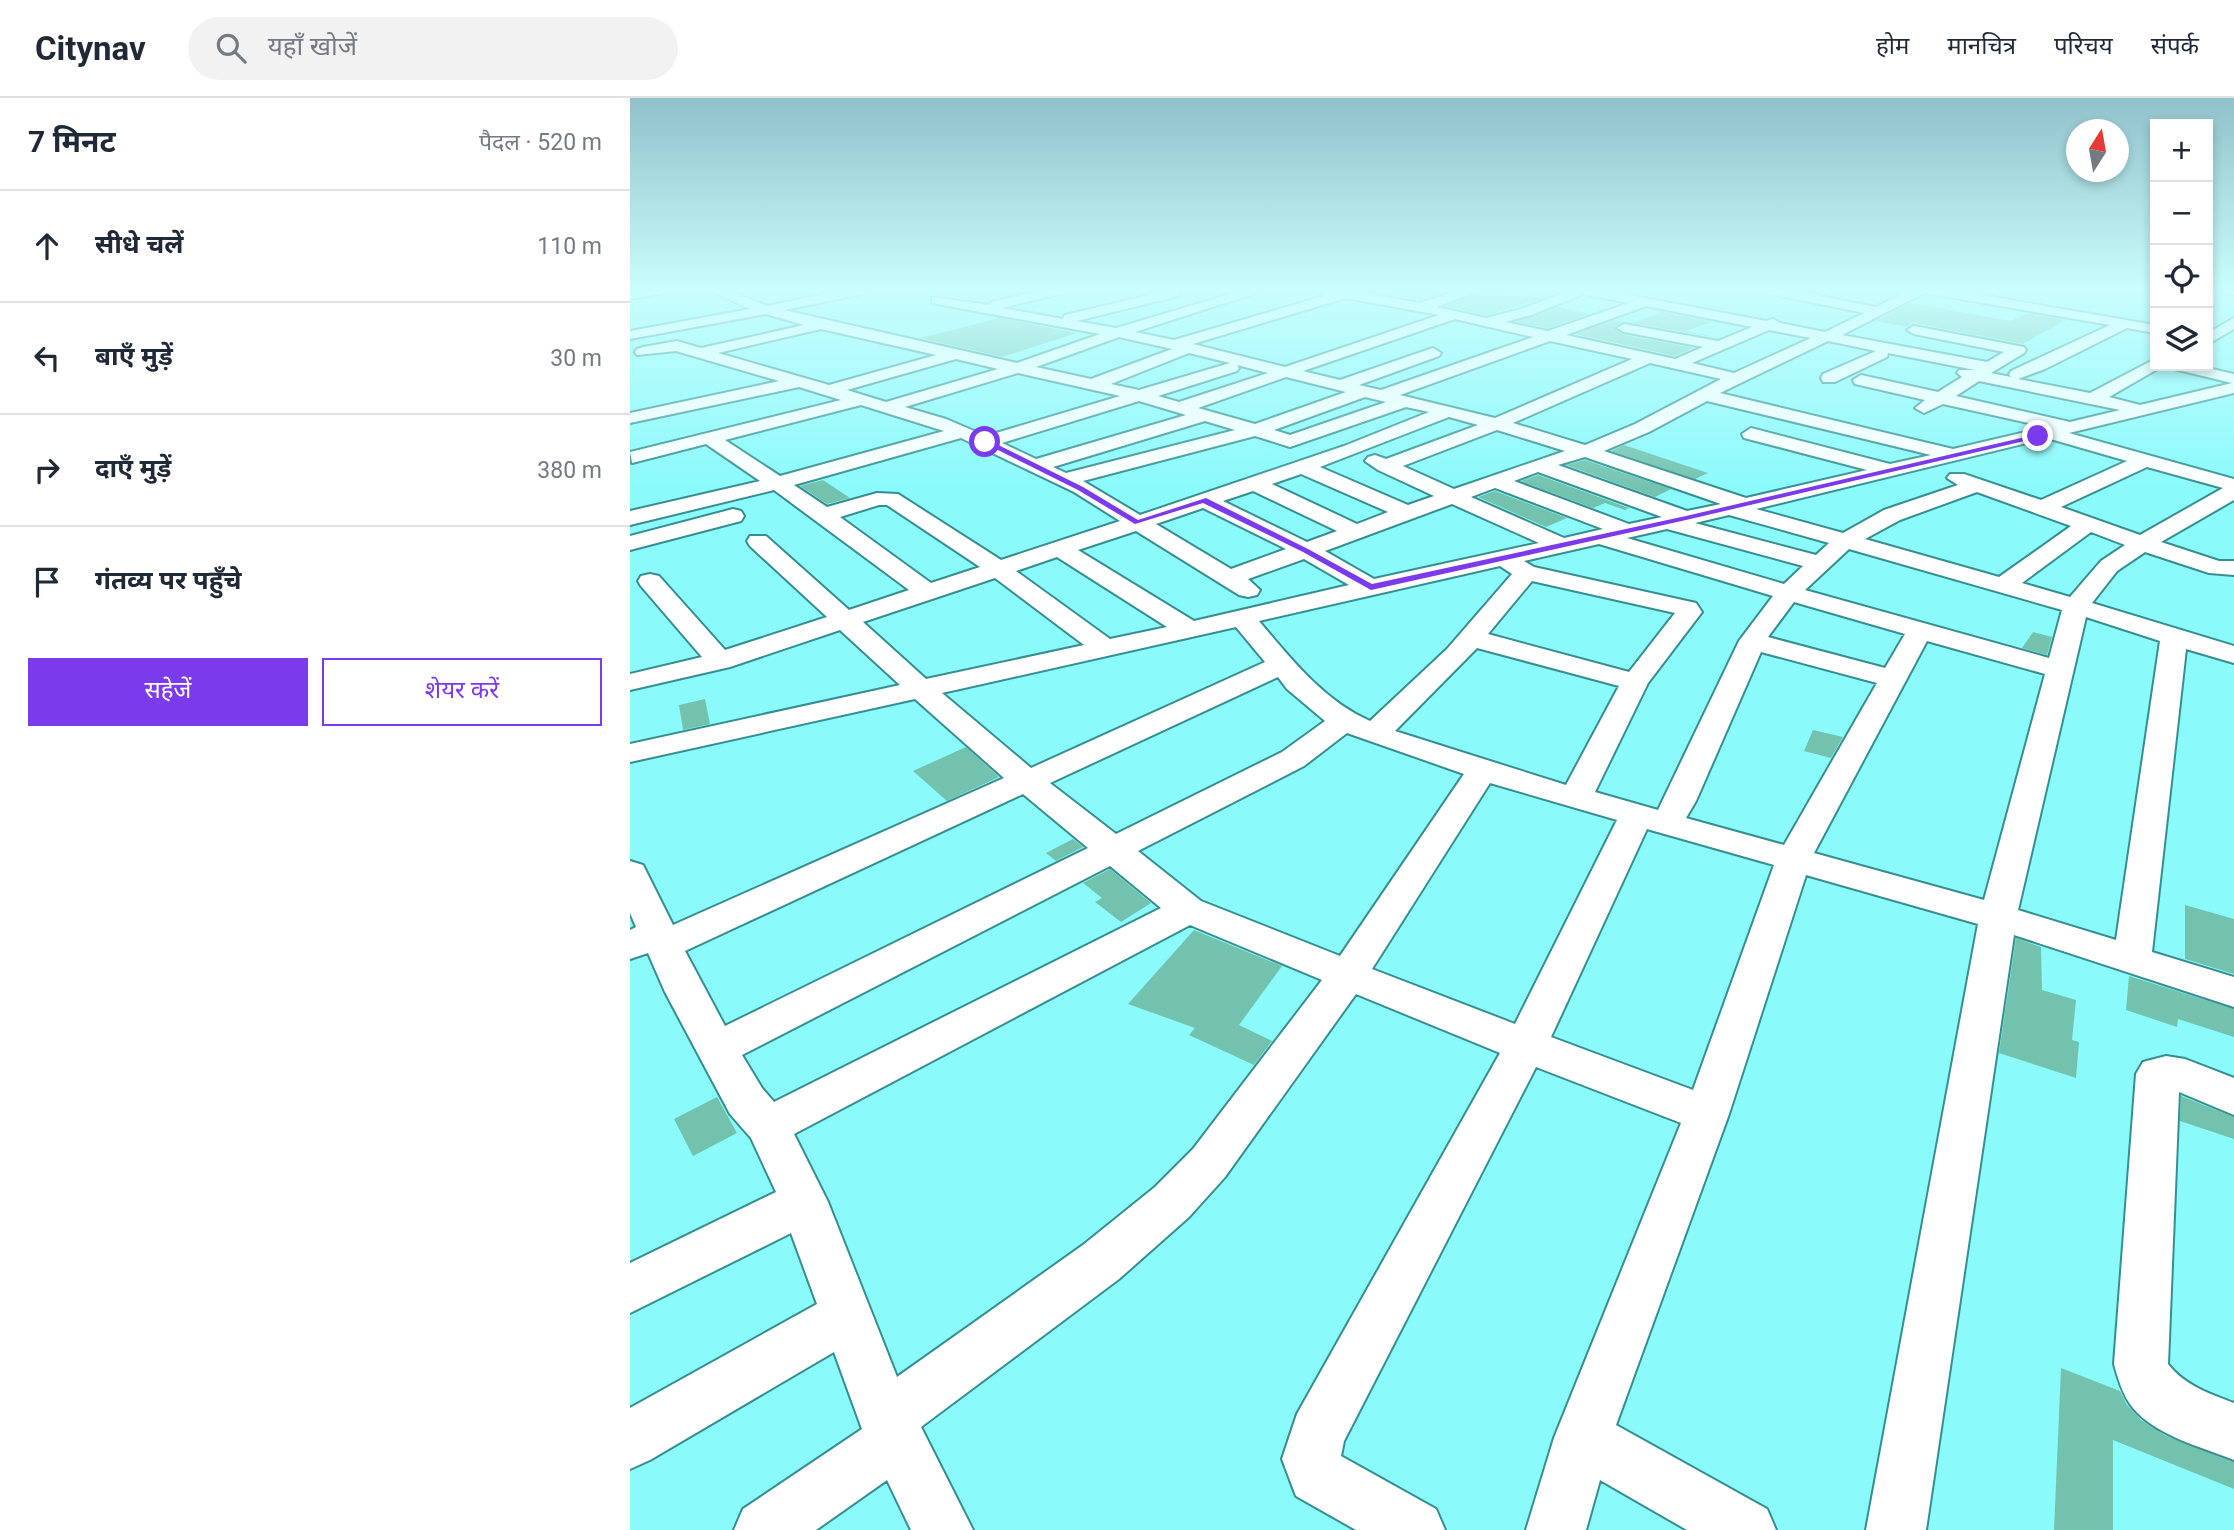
<!DOCTYPE html>
<html lang="hi">
<meta charset="utf-8">
<style>
:root{--surface:#fff;--page:#f2f2f3;--text:#1f2937;--muted:#747a83;--line:#e0e1e3;--accent:#7c3aed}
body{margin:0;font-family:Roboto,"Noto Sans Devanagari",sans-serif;background:var(--page);color:var(--text)}
.controls{position:absolute;right:21px;top:21px;display:grid;overflow:hidden;border-radius:0px;box-shadow:0 4px 10px #0003}
.controls button{width:63px;height:63px;display:grid;place-items:center;padding:0;border:0;border-bottom:2px solid var(--line);background:var(--surface);color:var(--text);font:35px sans-serif}
.compass{position:absolute;left:1436px;top:21px;width:63px;height:63px;border-radius:50%;background:var(--surface);box-shadow:0 4px 10px #0003;rotate:11deg}
.stop{position:absolute;width:21px;height:21px;margin:-16px;border:5px solid #7c3aed;border-radius:50%;background:#fff}
.stop.end{background:#7c3aed;border-color:#fff;box-shadow:0 2px 7px #0008}
.list{margin:0;padding:0;list-style:none}
h2{display:flex;justify-content:space-between;align-items:center;height:91px;margin:0;padding:0 28px;font-size:30px}
h2 small{font-size:23px;font-weight:400;color:var(--muted)}
.list li{display:grid;grid-template-columns:46px 1fr auto;gap:21px;align-items:center;box-sizing:border-box;height:112px;padding:0 28px;border-top:2px solid var(--line)}
.list b{display:block;font-size:26px;white-space:nowrap}
.list em{font-size:23px;font-style:normal;color:var(--muted)}
.actions{display:flex;gap:14px;padding:21px 28px}
.actions a{flex:1;padding:16px 0;border:2px solid var(--accent);border-radius:0px;text-align:center;font-size:24px;color:var(--accent)}
.actions .main{background:var(--accent);color:#fff}
.icon{flex:none;width:38px;height:38px;fill:none;stroke:currentColor;stroke-width:2;stroke-linecap:round;stroke-linejoin:round}
.map{position:relative;flex:none;width:1604px;height:1432px;overflow:hidden}
header{display:flex;align-items:center;gap:42px;box-sizing:border-box;height:98px;padding:0 35px;background:var(--surface);border-bottom:2px solid var(--line)}
header strong{font-size:33px}
nav{display:flex;gap:38px;margin-inline-start:auto;font-size:24px}
.search{width:490px;height:63px;background:var(--page);display:flex;align-items:center;gap:18px;box-sizing:border-box;padding:0 24px;border-radius:38px;color:var(--muted);font-size:26px}
main{display:flex}
aside{flex:1;background:var(--surface)}
.map>svg:first-child{display:block}
.building{fill:#72c2ae}
.lines{fill:none;stroke-linecap:round;stroke-linejoin:round}
.street-casing{stroke:#378e8f;stroke-width:4}
.street{fill:#fff;fill-rule:evenodd}
.route{fill:#7c3aed}
</style>
<header>
<strong>Citynav</strong>
<div class="search"><svg class="icon" aria-label="search" viewBox="0 0 24 24"><circle cx="10" cy="10" r="6"/><path d="M15 15l6 6"/></svg>यहाँ खोजें</div>
<nav><a>होम</a><a>मानचित्र</a><a>परिचय</a><a>संपर्क</a></nav>
</header>
<main>
<aside>
<h2>7 मिनट<small>पैदल · 520 m</small></h2>
<ul class="list">
<li><svg class="icon" aria-label="ahead" viewBox="0 0 24 24"><path d="M12 20V5M6 11l6-6 6 6"/></svg><div><b>सीधे चलें</b></div><em>110 m</em></li>
<li><svg class="icon" aria-label="left" viewBox="0 0 24 24"><path d="M17 20v-9H6M10 6l-5 5 5 5"/></svg><div><b>बाएँ मुड़ें</b></div><em>30 m</em></li>
<li><svg class="icon" aria-label="right" viewBox="0 0 24 24"><path d="M7 20v-9h11M14 6l5 5-5 5"/></svg><div><b>दाएँ मुड़ें</b></div><em>380 m</em></li>
<li><svg class="icon" aria-label="arrive" viewBox="0 0 24 24"><path d="M6 21V4h12l-3 4 3 4H6"/></svg><div><b>गंतव्य पर पहुँचे</b></div></li>
</ul>
<div class="actions"><a class="main">सहेजें</a><a>शेयर करें</a></div>
</aside>
<div class="map">
<svg width="1604" height="1432" viewBox="0 0 1604 1432">
<rect width="100%" height="100%" fill="#8afafb"/>
<path class="building" d="M731 192H823L790 202Z
M854 192H862L912 200 856 217 816 208Z
M1280 205 1381 223 1398 215 1435 222 1393 246 1284 225 1277 229 1246 223Z
M927 209 959 216 918 230 886 224Z
M1032 214 1081 224 1056 233 1089 240 1002 225Z
M370 220 447 235 372 259 290 240Z
M985 222 993 224 985 231 994 237 1064 250 1045 258 945 236Z
M994 347 1078 375 1065 381 981 353Z
M955 362 1041 391 1025 399 936 367Z
M908 377 999 410 995 412 975 405 963 410 891 383Z
M193 382 220 400 197 406 170 388Z
M865 393 937 420 916 429 848 399Z
M1403 534 1422 539 1417 557 1392 550Z
M75 601 80 626 53 632 49 607Z
M1183 632 1213 639 1201 660 1174 653Z
M336 649 369 679 317 703 283 673Z
M443 741 453 749 426 763 416 755Z
M480 771 521 805 491 824 465 804 472 800 453 785Z
M1555 807 1604 821V876L1555 861Z
M564 832 652 868 609 927 642 943 624 967 559 937 565 930 498 906Z
M1386 840 1411 849 1412 892 1446 902 1442 942 1449 944 1446 980 1369 955Z
M1499 878 1604 911V939L1548 921 1547 929 1496 912Z
M1551 998 1604 1019V1041L1550 1023Z
M87 999 107 1035 63 1058 44 1021Z
M1431 1270 1490 1293 1497 1307 1511 1322 1536 1338 1604 1364V1391L1483 1342V1432H1424Z"/>
<g class="lines">
<defs>
<path id="street" d="M38 192 31 196 0 201V193Z
M79 192H98L137 208 213 192H239L232 196 154 212 387 265 470 236 307 206 302 205V199L359 207 361 204 413 192H436L434 195 372 210 433 221 435 217 540 192H549L551 195 549 198 446 223 486 230 614 192H635L505 234 544 242 697 197 683 192H716L790 205 831 192H851L807 209 856 220 891 211 942 192H973L1136 223 1143 221 1150 225 1195 234 1234 215 1141 196 1134 192H1160L1246 209 1280 192H1323L1525 227V235L1497 230 1415 271 1388 281 1460 295 1525 261V268L1531 269 1479 299 1510 307 1602 285 1544 271 1542 268H1569L1604 276V295L1439 335 1604 381V402L1531 444 1589 463H1604V477L1579 475 1515 454 1487 473 1462 505 1604 548V565L1556 551 1522 854 1604 879V909L1384 837 1296 1432H1236L1348 826 1176 777 1099 1016 986 1327 1137 1411 1146 1432H1057L970 1382 956 1432H896L924 1340 1051 1025 906 969 714 1343 711 1358 806 1411 815 1432H726L666 1398 652 1361 667 1316 870 955 726 896 595 1079 559 1119 489 1181 291 1329 343 1432H281L257 1382 186 1432H104L113 1411 232 1331 204 1254 20 1362 0 1371V1310L187 1206 161 1135 0 1215V1165L146 1094 121 1040 100 1016 35 894 18 855 0 861V832L6 829 0 815V763L13 767 43 827 374 680 285 601 0 664V646L270 587 210 532 100 569 0 592V576L72 559 11 488 8 483 11 478 20 476 29 478 95 552 197 519 120 448 117 443 120 438H136L219 512 279 492 144 392 0 427V413L130 383 76 346 2 365 0 354 211 302 169 289 0 325V315L149 283 46 253 7 257 5 254 7 251 13 249 47 243 71 250 174 227 136 216 0 241V233L120 211ZM1296 194 1301 196 1480 227 1381 273 1379 276 1381 279 1361 275 1394 255 1396 252 1394 249 1284 228 1277 232 1284 236 1374 254 1357 264 1212 237ZM954 196 999 205 918 233 875 224 901 217ZM716 200 809 217 655 269 563 246ZM1016 208 1122 229 1088 243 994 226 987 230 994 234 1073 249 1045 261 936 237ZM825 221 903 239 751 292 729 287 809 258 811 255 803 250 797 252 710 282 673 273ZM191 231 306 257 199 287 88 255ZM1139 232 1181 240 1104 275 1062 265ZM489 239 542 251 461 281 406 269ZM920 243 1002 261 865 320 770 297ZM1198 243 1246 253 1193 276 1191 280 1193 284H1205L1257 259 1258 255 1345 272H1329L1327 275 1332 279 1308 294 1231 277 1223 282 1225 286 1295 302 1285 310 1294 315 1313 306 1417 329 1323 351 1090 295ZM559 255 600 265 509 292 481 286ZM326 261 368 271 256 304 217 292ZM1020 265 1091 281 1005 326 955 347 883 325ZM607 267 638 275 549 304 528 298 607 273 609 270ZM388 275 490 298 356 338 316 321 275 309ZM656 279 716 294 625 326 568 310ZM1349 283 1490 312 1440 324 1326 298ZM735 299 756 304 660 337 644 332ZM509 303 556 317 406 361 372 345ZM1077 303 1301 357 1260 366 1121 330 1112 336 1114 340 1237 372 1116 400 974 353 1019 334ZM231 307 314 333 150 378 95 342ZM776 309 799 314 714 348 510 417 453 383 625 338 660 349ZM819 319 848 327 756 361 745 357 738 359 735 363 748 372 804 398 778 407 690 369ZM575 323 605 332 436 375 423 369ZM867 332 935 353 824 391 773 368ZM331 340 444 394 490 423 371 462 268 396 247 395 197 409 164 387ZM1417 340 1497 363 1411 402 1334 376H1320L1317 380 1328 387 1254 412 1213 435 1126 411ZM955 359 1091 406 1057 413 928 367ZM1517 369 1593 390 1510 437 1431 409ZM908 374 1032 419 999 426 884 383ZM671 376 758 414 727 426 642 386ZM865 390 973 431 934 440 841 399ZM623 393 707 433 677 444 593 403ZM1347 394 1441 428 1369 479 1235 441 1270 422ZM822 406 909 445 744 481 695 453ZM249 407H257L350 469 301 485 210 419ZM573 410 656 451 601 471 526 426ZM1099 417 1199 445 1186 457 1065 425ZM1037 431 1173 468 1154 486 997 440ZM506 433 609 497 618 499 627 497 630 492 618 481 674 461 719 487 564 523 448 452ZM1461 434 1495 447 1471 463 1440 499 1392 485ZM969 446 1143 498 1109 543 1028 712 965 694 1018 585 1072 514 1066 505 904 469 894 463ZM1219 451 1432 512 1419 560 1175 492ZM427 459 537 529 480 541 386 473ZM870 468 882 476 817 551 740 623C694 603 661 561 629 523ZM365 480 454 547 296 581 233 524ZM902 483 1045 515 999 574 858 536ZM1164 504 1275 536 1255 570 1138 539ZM1456 519 1530 543 1486 842 1388 812ZM606 529 635 564 401 670 312 595ZM1297 543 1415 576 1354 802 1184 755ZM847 550 989 588 936 687 765 633ZM1131 554 1247 585 1154 747 1056 720 1066 703ZM648 579 657 591 695 623 652 654 486 736 420 685ZM717 635 834 676 710 858 571 803 508 753 674 668ZM860 685 987 722 885 926 742 871ZM393 696 458 750 95 928 55 853ZM1017 731 1144 767 1063 992 921 939ZM480 768 531 810 144 1004 132 990 112 957ZM560 827 692 882 563 1051 525 1089 453 1147 267 1279 198 1104 164 1036Z
M1594 192H1604V196L1596 195Z
M1604 220V231L1578 246V235Z
M103 411 111 413 114 418 111 423 0 452V438Z
M1536 958 1555 961 1604 980V1017L1549 994 1538 1266C1554 1287 1580 1296 1604 1305V1362C1572 1349 1526 1338 1503 1310 1493 1298 1488 1281 1484 1266L1506 976 1513 964Z"/>
</defs>
<use href="#street" class="street-casing"/>
<use href="#street" class="street"/>
</g>
<linearGradient id="sky" x2="0" y2="1"><stop stop-color="#91c1ca"/><stop offset="0.49" stop-color="#cafdfd"/><stop offset="1" stop-color="#cafdfd" stop-opacity="0"/></linearGradient>
<rect width="1604" height="392" fill="url(#sky)"/>
<path class="route" d="M1408 336 1411 339 1056 422 741 492 673 454 573 405 505 426 448 392 352 344 358 342 453 389 508 422 576 400 678 451 742 486 1056 418Z"/>
</svg>
<div class="controls">
<button>+</button>
<button>−</button>
<button><svg class="icon" aria-label="locate" viewBox="0 0 24 24"><circle cx="12" cy="12" r="6"/><path d="M12 2v4M12 18v4M2 12h4M18 12h4"/></svg></button>
<button><svg class="icon" aria-label="layers" viewBox="0 0 24 24"><path d="M12 4l9 5-9 5-9-5zM3 14l9 5 9-5"/></svg></button>
</div>
<svg class="compass" viewBox="-18 -18 36 36"><path d="M0-13l5 13h-10z" fill="#e53935"/><path d="M0 13l5-13h-10z" fill="#747a83"/></svg>
<div class="stop" style="left:355px;top:344px"></div>
<div class="stop end" style="left:1408px;top:338px"></div>
</div>
</main>
